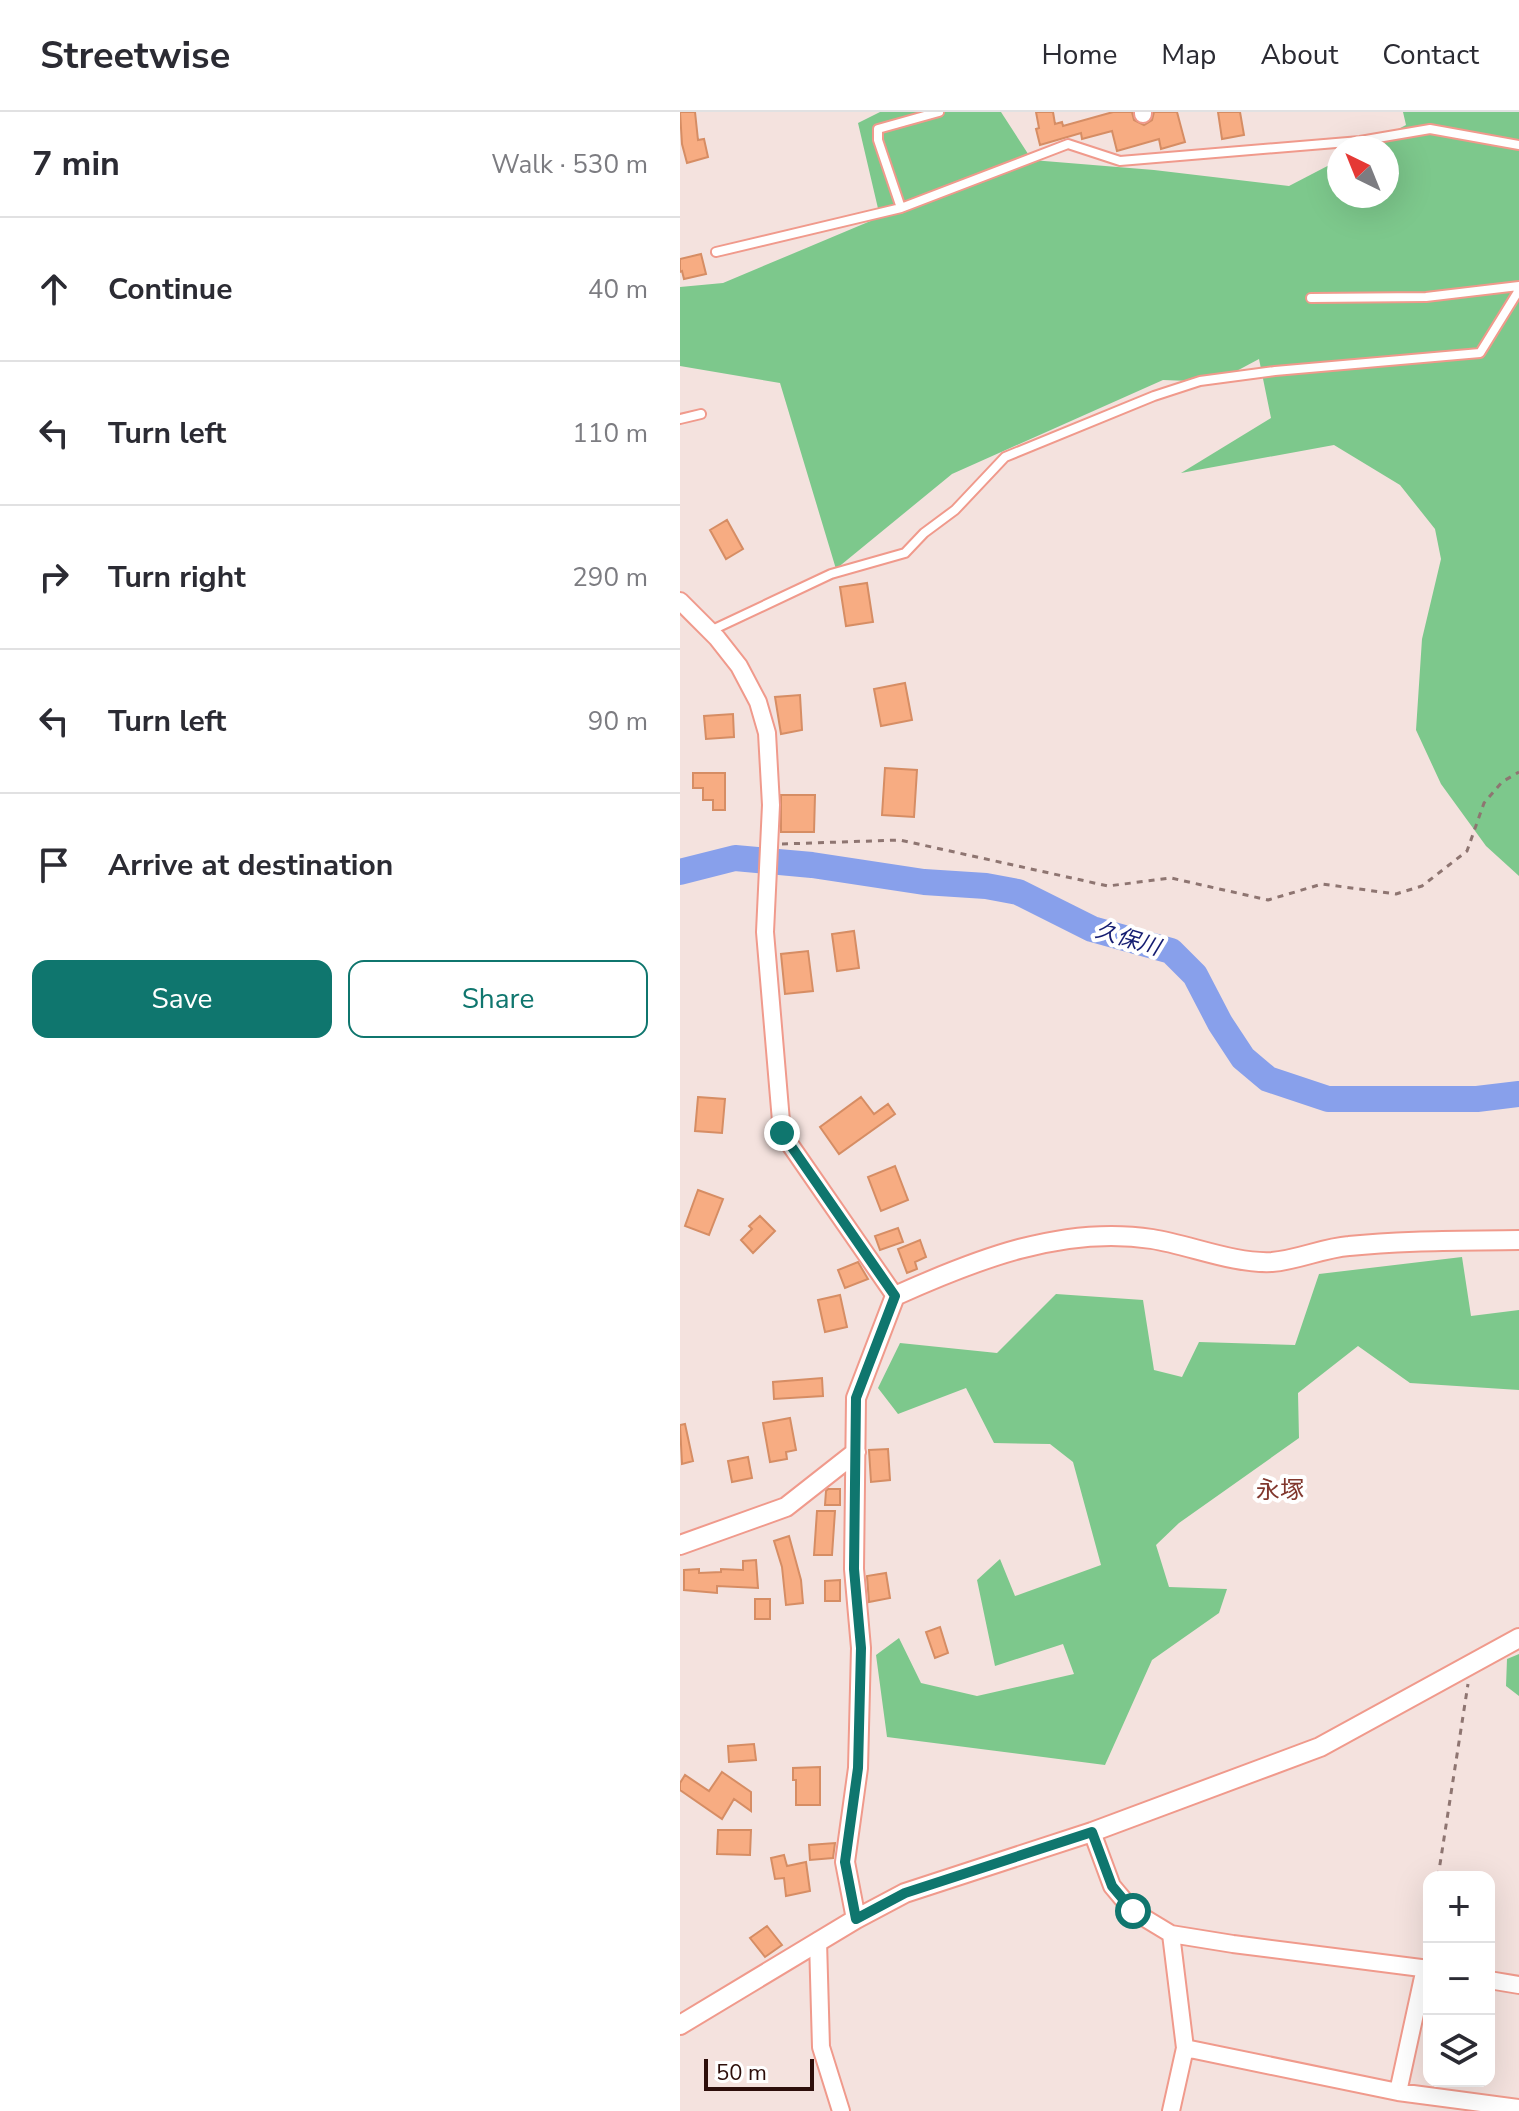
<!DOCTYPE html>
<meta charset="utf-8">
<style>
:root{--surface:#fff;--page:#f7f7f7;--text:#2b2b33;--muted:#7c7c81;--line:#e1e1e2;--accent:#0f766e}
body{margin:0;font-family:"Nunito Sans","Noto Sans JP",sans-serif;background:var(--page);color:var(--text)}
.controls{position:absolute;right:24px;bottom:24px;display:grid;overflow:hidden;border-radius:16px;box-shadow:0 8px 32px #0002}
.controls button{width:72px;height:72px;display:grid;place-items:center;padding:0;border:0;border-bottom:2px solid var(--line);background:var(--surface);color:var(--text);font:40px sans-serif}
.compass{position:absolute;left:647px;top:24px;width:72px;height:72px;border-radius:50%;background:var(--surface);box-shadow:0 8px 32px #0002;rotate:317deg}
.scale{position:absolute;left:24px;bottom:20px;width:110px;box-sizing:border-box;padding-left:8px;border:4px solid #2d0e0a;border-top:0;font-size:22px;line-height:28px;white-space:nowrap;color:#2d0e0a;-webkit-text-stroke:6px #fff;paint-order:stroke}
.stop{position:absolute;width:24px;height:24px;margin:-18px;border:6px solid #0f766e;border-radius:50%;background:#fff}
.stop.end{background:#0f766e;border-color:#fff;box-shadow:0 2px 8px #0008}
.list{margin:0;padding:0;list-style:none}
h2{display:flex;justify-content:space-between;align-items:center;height:104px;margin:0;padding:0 32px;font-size:34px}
h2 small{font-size:26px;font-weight:400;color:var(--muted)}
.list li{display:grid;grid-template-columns:52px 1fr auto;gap:24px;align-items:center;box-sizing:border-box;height:144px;padding:0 32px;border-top:2px solid var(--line)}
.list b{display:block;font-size:30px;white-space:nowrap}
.list em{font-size:26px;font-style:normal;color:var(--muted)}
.actions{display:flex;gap:16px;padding:24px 32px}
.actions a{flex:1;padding:18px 0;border:2px solid var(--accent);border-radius:16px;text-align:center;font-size:28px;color:var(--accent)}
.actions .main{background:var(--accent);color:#fff}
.icon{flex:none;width:44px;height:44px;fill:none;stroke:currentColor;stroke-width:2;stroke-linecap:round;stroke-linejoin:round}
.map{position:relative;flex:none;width:839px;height:1999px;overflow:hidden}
header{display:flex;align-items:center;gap:48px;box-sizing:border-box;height:112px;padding:0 40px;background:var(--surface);border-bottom:2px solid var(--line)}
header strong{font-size:38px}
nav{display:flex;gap:44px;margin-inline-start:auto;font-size:28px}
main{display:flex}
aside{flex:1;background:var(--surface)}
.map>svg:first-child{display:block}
.forest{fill:#7dc88c}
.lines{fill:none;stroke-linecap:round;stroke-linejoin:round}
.river{stroke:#88a0eb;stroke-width:26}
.building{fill:#f7ac82;stroke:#d68d64;stroke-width:2}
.service-casing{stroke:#f09a8c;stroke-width:12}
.minor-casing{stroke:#f09a8c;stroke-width:20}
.tertiary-casing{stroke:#f09a8c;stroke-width:22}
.path{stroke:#8e7571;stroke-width:3;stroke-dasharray:6 6;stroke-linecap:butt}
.service{stroke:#fff;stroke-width:8}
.minor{stroke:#fff;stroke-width:16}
.tertiary{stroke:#fff;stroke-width:18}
.route{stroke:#0f766e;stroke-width:10}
.labels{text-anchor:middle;stroke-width:8;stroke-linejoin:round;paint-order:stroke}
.water-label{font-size:22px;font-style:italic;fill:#141c71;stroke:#fff}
.quarter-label{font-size:24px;fill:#81372d;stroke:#fff}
</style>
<header>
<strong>Streetwise</strong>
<nav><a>Home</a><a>Map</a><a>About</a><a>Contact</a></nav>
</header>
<main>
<aside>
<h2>7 min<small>Walk · 530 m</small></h2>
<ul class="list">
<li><svg class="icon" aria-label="ahead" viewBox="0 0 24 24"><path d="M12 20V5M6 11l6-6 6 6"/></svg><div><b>Continue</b></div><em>40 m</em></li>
<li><svg class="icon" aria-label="left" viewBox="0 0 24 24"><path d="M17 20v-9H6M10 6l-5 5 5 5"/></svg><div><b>Turn left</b></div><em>110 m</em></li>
<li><svg class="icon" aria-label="right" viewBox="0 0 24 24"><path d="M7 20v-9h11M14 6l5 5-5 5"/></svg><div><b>Turn right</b></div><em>290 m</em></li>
<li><svg class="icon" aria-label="left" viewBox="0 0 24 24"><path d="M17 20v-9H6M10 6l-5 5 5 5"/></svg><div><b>Turn left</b></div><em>90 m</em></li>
<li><svg class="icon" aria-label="arrive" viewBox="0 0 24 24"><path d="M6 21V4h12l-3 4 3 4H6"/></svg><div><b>Arrive at destination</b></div></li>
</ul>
<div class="actions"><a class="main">Save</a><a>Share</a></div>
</aside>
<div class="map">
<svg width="839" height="1999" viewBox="0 0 839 1999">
<rect width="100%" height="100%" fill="#f4e2de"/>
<path class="forest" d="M200 0H321L352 48 474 58 609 74 659 48V84H707V36H682L726 13 723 0H839V764L806 734 761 672 736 618 742 527 761 447 755 417 720 373 654 333 501 361 591 306 579 247 536 270 483 268 272 362 156 457 100 271 0 254V175L43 171 200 105 178 11Z
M782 1145 791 1204 839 1198V1278L730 1271 678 1234 618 1281 619 1326 499 1411 476 1433 489 1475 547 1477 539 1501 472 1548 425 1653 207 1625 196 1543 219 1526 241 1571 297 1584 394 1562 383 1532 315 1554 297 1468 320 1447 335 1484 421 1453 393 1350 370 1332 314 1331 286 1276 218 1302 198 1276 220 1231 317 1241 376 1182 463 1188 474 1258 502 1265 519 1230 615 1233 639 1162Z
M839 1542V1584L826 1574 827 1547Z"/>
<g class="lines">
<path class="river" d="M0 760 55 746 132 753 244 770 306 774 338 780 412 817 491 839 515 863 540 911 563 946 588 967 648 987H797L839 982"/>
</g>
<path class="building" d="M0 0H15L18 28 24 27 28 45 7 51 2 32Z
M356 0H373L375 12 382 10 383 14 433 0H452L454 8 464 13 472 8 474 0H497L505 30 481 37 479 27 437 39 432 19 402 27 401 21 360 33 356 17 359 16Z
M538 0H560L564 23 542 27Z
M21 142 26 162 4 167 2 159 0 160V147Z
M47 408 63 437 46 447 30 418Z
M187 471 193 510 166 514 160 475Z
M225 571 232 608 201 614 194 577Z
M120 583 122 618 101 622 95 585Z
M53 602 54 625 26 627 24 604Z
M205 656 237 658 234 705 202 703Z
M13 661H45V698H33V688H23V676H13Z
M101 683H135L134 720H101Z
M174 819 179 856 157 859 152 822Z
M128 839 133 879 105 882 101 842Z
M18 985 45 987 42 1021 15 1019Z
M181 985 194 1002 208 992 215 1002 159 1042 140 1015Z
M215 1054 228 1088 201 1099 188 1065Z
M18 1078 43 1087 29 1123 5 1114Z
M80 1104 95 1119 73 1141 61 1128 72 1117 69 1114Z
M218 1116 223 1130 200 1138 195 1124Z
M240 1128 246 1145 235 1150 237 1157 227 1161 218 1137Z
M178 1150 188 1167 165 1176 158 1158Z
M160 1183 167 1215 145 1220 138 1188Z
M142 1266 143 1284 94 1287 93 1270Z
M110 1306 116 1338 106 1340 107 1347 90 1350 83 1311Z
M5 1312 13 1349 2 1352 0 1313Z
M208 1337 210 1368 191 1370 189 1338Z
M68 1345 72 1366 52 1370 48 1349Z
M148 1377H160V1393H145L146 1379Z
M137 1399H155L152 1443H134Z
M109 1424 121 1468 123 1491 106 1493 102 1455 94 1429Z
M76 1448 78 1476 37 1474V1481L4 1478V1458L19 1457V1461L41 1460V1457L63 1458V1449Z
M206 1461 210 1486 189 1490 187 1464Z
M160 1468V1489H145V1469Z
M75 1487H90V1507H75Z
M260 1515 268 1541 255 1546 246 1520Z
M74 1632 76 1648 49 1650 48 1634Z
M140 1655V1693H116V1668H113V1656Z
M42 1660 71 1680V1699L54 1687 42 1707 0 1678V1671L5 1663 29 1679Z
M38 1718H71L70 1743 37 1742Z
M155 1731 153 1746 130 1748 129 1733Z
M104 1743 107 1754 126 1750 130 1779 106 1784 104 1766 95 1767 91 1746Z
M87 1814 102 1833 85 1845 70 1826Z"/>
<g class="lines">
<defs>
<path id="service" d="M221 96 198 28V17L259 0
M36 140 221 96 388 32 440 49 680 29 750 17 839 33
M631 186 746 185 839 174
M0 307 21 302
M30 519 151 462 225 441 244 421 275 398 325 345 474 284 520 269 595 259 800 241 839 178"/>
<path id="minor" d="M463 0V2
M0 489 37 526 59 554 78 590 87 621 91 693 85 820 102 1021 215 1184
M412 1720 432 1774 453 1799 491 1822 553 1832 749 1857
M491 1822 505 1936 718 1980 839 1996
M138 1829 141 1935 161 1999
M809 1868 839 1873
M718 1980 745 1856
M491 1999 505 1936"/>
<path id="tertiary" d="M0 1433 106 1395 176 1340
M176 1807 165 1750 178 1656 181 1536 174 1457 176 1286 215 1184C295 1148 383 1113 472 1127 510 1133 554 1152 592 1150 618 1148 643 1136 669 1134 725 1128 783 1129 839 1128
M0 1913 176 1807 225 1781 412 1720 640 1635 839 1526"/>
</defs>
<use href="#service" class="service-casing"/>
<use href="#minor" class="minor-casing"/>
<use href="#tertiary" class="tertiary-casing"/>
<path class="path" d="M102 732 220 728 428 774 491 766 588 788 642 772 716 782 742 774 787 739 804 691 822 670 839 660
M758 1765 788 1572
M747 1843 749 1827"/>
<use href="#service" class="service"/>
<use href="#minor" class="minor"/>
<use href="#tertiary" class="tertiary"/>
</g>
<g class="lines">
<path class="route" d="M102 1021 215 1184 176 1286 174 1457 181 1536 178 1656 165 1750 176 1807 225 1781 412 1720 432 1774 453 1799"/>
</g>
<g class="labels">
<g class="water-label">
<text transform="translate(448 826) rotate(17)" y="8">久保川</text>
</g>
<g class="quarter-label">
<text x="600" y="1386">永塚</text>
</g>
</g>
</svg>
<div class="controls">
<button>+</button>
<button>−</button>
<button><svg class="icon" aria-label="layers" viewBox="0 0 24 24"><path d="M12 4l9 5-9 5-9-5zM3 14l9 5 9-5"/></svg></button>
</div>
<svg class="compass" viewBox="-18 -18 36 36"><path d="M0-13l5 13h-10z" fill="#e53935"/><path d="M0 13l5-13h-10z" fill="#7c7c81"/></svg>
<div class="scale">50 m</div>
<div class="stop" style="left:453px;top:1799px"></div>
<div class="stop end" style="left:102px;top:1021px"></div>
</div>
</main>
